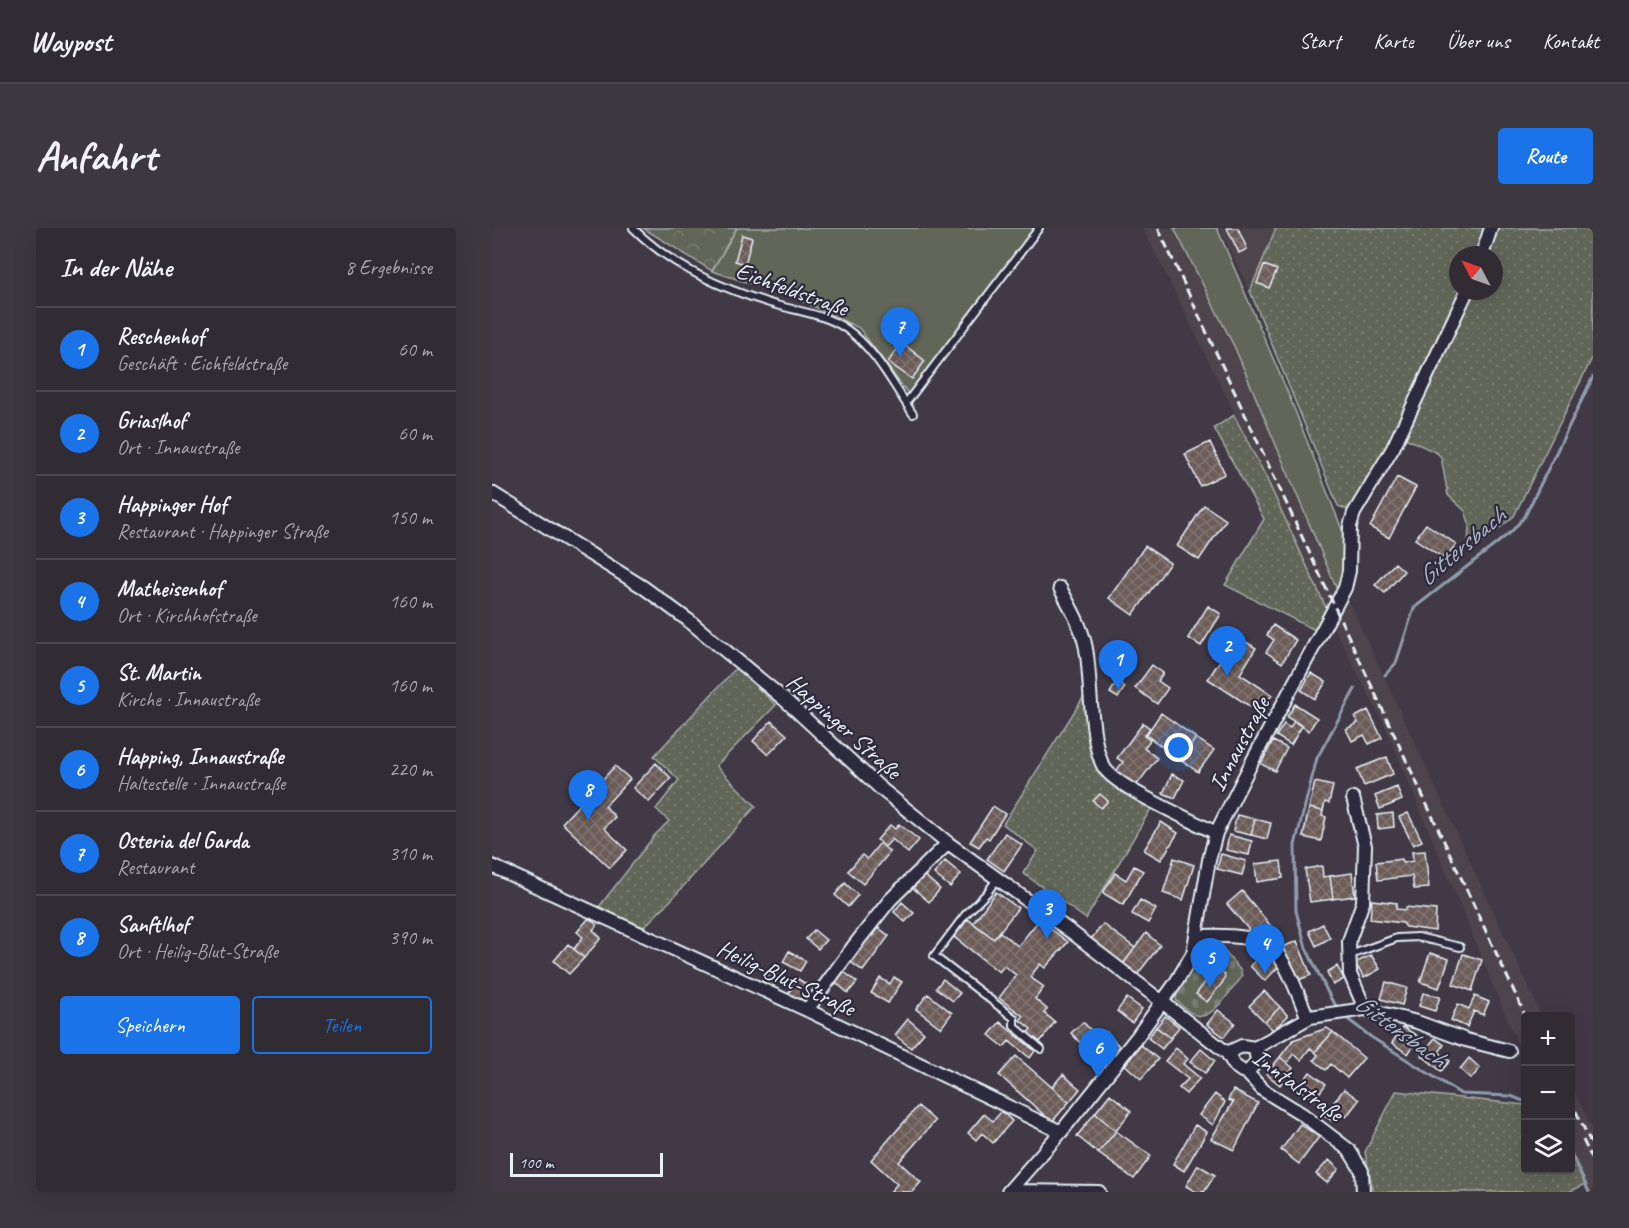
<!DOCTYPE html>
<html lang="de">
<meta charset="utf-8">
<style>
:root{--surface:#312b34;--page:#3d3740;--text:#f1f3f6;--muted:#a8a7ac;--line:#4c474f;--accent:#1a73e8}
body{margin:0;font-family:Caveat,sans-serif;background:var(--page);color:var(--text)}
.controls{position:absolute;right:18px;bottom:18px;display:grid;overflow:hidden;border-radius:6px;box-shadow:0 6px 24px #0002}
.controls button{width:54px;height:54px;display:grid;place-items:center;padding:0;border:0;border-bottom:2px solid var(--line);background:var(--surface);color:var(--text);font:30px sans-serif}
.compass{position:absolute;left:957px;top:18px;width:54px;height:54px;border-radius:50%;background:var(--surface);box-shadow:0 6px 24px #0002;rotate:311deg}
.scale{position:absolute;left:18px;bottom:15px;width:153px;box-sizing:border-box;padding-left:6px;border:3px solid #e8f1f8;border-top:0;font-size:16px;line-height:21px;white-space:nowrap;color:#e8f1f8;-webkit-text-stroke:4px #2f2a3d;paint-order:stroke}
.you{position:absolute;left:687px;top:520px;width:21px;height:21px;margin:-15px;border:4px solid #fff;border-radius:50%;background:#1a73e8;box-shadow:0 0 0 9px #1a73e833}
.badge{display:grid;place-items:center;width:39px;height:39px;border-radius:50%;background:var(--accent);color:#fff;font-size:20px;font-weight:700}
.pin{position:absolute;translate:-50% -50px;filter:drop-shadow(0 2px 3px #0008)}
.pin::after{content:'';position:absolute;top:32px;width:21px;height:18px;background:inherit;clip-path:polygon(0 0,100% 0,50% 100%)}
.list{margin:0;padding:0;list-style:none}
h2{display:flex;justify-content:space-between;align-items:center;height:78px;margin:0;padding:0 24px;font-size:26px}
h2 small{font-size:20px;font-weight:400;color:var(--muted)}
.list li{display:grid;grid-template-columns:39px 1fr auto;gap:18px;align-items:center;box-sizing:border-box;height:84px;padding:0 24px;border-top:2px solid var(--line)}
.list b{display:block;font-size:22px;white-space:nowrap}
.list p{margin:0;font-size:20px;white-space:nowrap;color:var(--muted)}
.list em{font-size:20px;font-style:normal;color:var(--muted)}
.actions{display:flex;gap:12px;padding:18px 24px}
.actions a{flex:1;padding:14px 0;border:2px solid var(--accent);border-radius:6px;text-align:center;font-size:21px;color:var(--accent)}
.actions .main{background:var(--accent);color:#fff}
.icon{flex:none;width:33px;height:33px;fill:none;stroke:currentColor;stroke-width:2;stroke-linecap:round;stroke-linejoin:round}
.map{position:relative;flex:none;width:1101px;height:964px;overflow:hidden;border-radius:6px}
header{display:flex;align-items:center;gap:36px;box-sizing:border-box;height:84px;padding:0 30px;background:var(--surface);border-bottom:2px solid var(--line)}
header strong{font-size:28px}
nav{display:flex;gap:33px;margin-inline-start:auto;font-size:21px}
.intro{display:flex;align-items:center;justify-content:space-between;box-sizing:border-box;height:144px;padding:0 36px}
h1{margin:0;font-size:42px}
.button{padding:15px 27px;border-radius:6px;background:var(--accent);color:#fff;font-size:21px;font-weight:700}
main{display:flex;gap:36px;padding:0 36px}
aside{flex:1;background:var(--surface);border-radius:6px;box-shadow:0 6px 24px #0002}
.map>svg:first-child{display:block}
.built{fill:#4e444b}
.grass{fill:url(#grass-dots);stroke:#a5aca8;stroke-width:1.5}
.forest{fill:url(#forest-crowns);stroke:#a5aca8;stroke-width:1.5}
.cemetery{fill:url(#cemetery-stones);stroke:#a5aca8;stroke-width:1.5}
.garden{fill:#626658;stroke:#a5aca8;stroke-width:1.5}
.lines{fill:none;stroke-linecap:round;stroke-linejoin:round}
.stream{stroke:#8f9daf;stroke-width:3}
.building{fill:url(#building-cross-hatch);stroke:#e8f1f8;stroke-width:1.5}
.service-casing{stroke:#e8f1f8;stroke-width:10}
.minor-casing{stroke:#e8f1f8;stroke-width:16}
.service{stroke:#2f2a3d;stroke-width:6}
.minor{stroke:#2f2a3d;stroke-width:12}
.rail{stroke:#e8f1f8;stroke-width:3;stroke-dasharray:9 4.5;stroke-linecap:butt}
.labels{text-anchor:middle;stroke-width:4.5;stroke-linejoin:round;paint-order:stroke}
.street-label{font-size:24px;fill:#e8f1f8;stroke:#2f2a3d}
.water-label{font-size:26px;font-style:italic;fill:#acb9c7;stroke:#2f2a3d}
</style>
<header>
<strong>Waypost</strong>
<nav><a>Start</a><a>Karte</a><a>Über uns</a><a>Kontakt</a></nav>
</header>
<div class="intro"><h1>Anfahrt</h1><a class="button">Route</a></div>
<main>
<aside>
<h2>In der Nähe<small>8 Ergebnisse</small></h2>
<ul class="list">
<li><span class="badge">1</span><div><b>Reschenhof</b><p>Geschäft · Eichfeldstraße</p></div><em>60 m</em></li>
<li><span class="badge">2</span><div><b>Griaslhof</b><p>Ort · Innaustraße</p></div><em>60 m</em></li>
<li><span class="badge">3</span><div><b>Happinger Hof</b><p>Restaurant · Happinger Straße</p></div><em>150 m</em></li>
<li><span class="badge">4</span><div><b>Matheisenhof</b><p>Ort · Kirchhofstraße</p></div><em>160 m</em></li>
<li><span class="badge">5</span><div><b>St. Martin</b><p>Kirche · Innaustraße</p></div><em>160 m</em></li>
<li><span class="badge">6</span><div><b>Happing, Innaustraße</b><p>Haltestelle · Innaustraße</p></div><em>220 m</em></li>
<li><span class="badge">7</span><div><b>Osteria del Garda</b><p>Restaurant</p></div><em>310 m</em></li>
<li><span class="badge">8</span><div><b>Sanftlhof</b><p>Ort · Heilig-Blut-Straße</p></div><em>390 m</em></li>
</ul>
<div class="actions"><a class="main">Speichern</a><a>Teilen</a></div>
</aside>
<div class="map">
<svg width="1101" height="964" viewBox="0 0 1101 964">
<defs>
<pattern id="grass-dots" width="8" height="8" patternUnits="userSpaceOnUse" patternTransform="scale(1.5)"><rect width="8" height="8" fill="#626658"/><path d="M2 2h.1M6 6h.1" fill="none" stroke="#787c71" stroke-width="1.8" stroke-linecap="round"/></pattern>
<pattern id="forest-crowns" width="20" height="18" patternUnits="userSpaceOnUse" patternTransform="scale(1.5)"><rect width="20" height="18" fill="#626658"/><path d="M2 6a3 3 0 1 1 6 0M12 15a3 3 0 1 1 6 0" fill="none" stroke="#787c71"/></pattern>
<pattern id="cemetery-stones" width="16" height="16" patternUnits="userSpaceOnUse" patternTransform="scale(1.5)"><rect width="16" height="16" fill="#626658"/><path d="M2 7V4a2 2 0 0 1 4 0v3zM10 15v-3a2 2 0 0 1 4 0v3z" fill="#787c71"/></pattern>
<pattern id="building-cross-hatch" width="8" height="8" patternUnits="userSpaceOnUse" patternTransform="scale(1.5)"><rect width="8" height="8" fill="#6c5c59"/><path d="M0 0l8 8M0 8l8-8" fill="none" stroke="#817472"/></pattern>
</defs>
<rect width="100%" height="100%" fill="#413945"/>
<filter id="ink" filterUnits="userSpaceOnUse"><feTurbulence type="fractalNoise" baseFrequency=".0167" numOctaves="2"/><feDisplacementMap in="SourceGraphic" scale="12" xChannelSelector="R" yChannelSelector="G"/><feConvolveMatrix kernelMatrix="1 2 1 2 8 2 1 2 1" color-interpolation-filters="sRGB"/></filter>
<g filter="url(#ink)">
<path class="built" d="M651 0H682L743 120 846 364 859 378 1036 758 1049 788H1034L1033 834 893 498 843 402 773 247Z
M727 0H784L758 63Z
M1078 854 1101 902V964H1098L1079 927Z"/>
<path class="grass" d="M784 0H995L985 27H966V63H969L913 187 885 238 856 282 846 278 758 63Z
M1004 0H1101V128L1022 288 981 322 976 319 977 295 973 283 956 267 949 229 945 225 911 209 979 63H1002V27H994Z
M742 187 773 247 835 382 823 402 733 357 772 291 722 200Z
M244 440 284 477 224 538 264 578 179 672 152 699 131 694 106 680 163 607 177 593 164 581 187 552 162 528Z
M596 462 612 543 660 579 594 691 531 645 546 623 511 596Z
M904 863 1033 877 1034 942H1078L1079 927 1094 956 1077 964H881L873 924Z"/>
<path class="forest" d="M151 0H245L220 43Z"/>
<path class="cemetery" d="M715 723 724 731 733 724 749 743 750 749C742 758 721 790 708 788 699 787 691 779 684 772 686 752 702 738 715 723Z"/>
<path class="garden" d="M245 0H548L421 172 367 100 306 71 220 43Z
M682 0H725L796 165 853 309 851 350 846 364 743 120Z"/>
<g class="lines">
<path class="stream" d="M893 447 904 435 922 380 1004 316 1020 303 1033 288 1101 149
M847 781 839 771 814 720 804 683 803 617 825 530 863 461
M853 789 879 809 969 866 1019 868 1034 874
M1078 923 1097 964"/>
</g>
<path class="building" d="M735 0H746L755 21 747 25Z
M250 7 260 10 253 36 243 33Z
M772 37 785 42 777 60 765 55Z
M410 115 433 133 420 151 396 134Z
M718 214 733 246 708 258 693 226Z
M905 249 924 259 897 310 878 299Z
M712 277 734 292 707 332 685 318Z
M934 296 964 316 953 331 923 311Z
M653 318 678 335 641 387 617 370Z
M903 335 912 343 893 365 883 357Z
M716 378 729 386 709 418 696 410Z
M781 397 804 412 790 435 774 424 782 412 775 407Z
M744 408 764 420 748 446 780 467 768 485 716 451Z
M660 437 671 445 666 453 676 460 665 476 643 460Z
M819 445 834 454 823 471 809 462Z
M625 453 633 459 626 470 618 465Z
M803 476 825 490 817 503 795 489Z
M876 482 890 510 877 516 872 507 860 513 854 501 866 495 863 489Z
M669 485 704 510 689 532 654 507Z
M279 493 295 507 276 527 261 513Z
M802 493 810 498 799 517 784 508 792 496 798 500Z
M651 495 658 500 652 508 658 512 652 520 665 530 644 558 624 543 631 534 625 530Z
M704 510 722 522 706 544 689 532Z
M781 513 795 520 783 543 769 536Z
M895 529 901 546 872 558 865 541Z
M164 535 179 550 157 574 141 560Z
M123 538 138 551 113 578 123 589 112 600 135 622 118 640 70 595Z
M680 546 692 552 683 570 671 565Z
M823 554 841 558 837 575 833 574 831 583 817 580Z
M905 559 910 572 888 581 883 568Z
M608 566 616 573 609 580 601 573Z
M501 578 513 586 497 611 494 609 487 619 478 614Z
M817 580 831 583 830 588 834 589 829 613 811 609Z
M901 585 902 599 886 601 885 587Z
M916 585 930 613 921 617 907 589Z
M745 587 763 591 759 607 741 603Z
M763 591 779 595 775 611 759 607Z
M669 594 686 605 669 632 652 622Z
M407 596 427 612 416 625 400 611 393 619 385 612 398 597 403 601Z
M513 605 530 617 512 643 495 631Z
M737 607 760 613 757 627 734 622Z
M388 615 398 624 371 656 356 643 370 627 375 631Z
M933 623 937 660 922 661 920 648 886 652 884 634 910 631 911 635 921 633 920 624Z
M729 626 754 633 750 647 725 641Z
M682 630 702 637 691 672 671 665Z
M453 633 469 646 458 659 442 646Z
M789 633 791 650 765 654 763 636Z
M642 638 651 643 631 677 611 665 623 645 634 652Z
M830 638 831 649 838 648 841 671 818 674 813 641Z
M860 645 863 668 841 671 838 648Z
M432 647 448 661 437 674 421 660Z
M353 655 366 667 356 679 343 667Z
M750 663 778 697 763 709 735 676Z
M504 664 526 680 502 711 481 695Z
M648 672 664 681 656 695 640 686Z
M880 672 905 675 904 681 914 682V679L944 682 943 703 914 699 911 695 878 691Z
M410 674 422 685 413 694 402 684Z
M97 690 105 697 101 702 109 710 92 730 82 721 91 709 85 704Z
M476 691 502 711 508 704 526 718 547 692 576 714 553 740 548 736 538 749 552 759 543 771 555 781 552 785 563 794 548 814 536 805 539 801 528 792 531 788 507 770 524 747 512 738 507 744 462 709Z
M611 696 643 720 631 736 599 711Z
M831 696 838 710 824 718 817 703Z
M387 700 397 708 371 743 356 732 377 705 381 708Z
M322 702 334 712 326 721 314 711Z
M654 705 668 717 645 747 631 736Z
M805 713 819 747 804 753 791 719Z
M76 716 92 730 77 746 62 733Z
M297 723 314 733 308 743 291 734Z
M772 724 787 738 773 753 758 738Z
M938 725 957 731 947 760 928 754Z
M971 726 990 732 980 763 961 756Z
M879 727 888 741 872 750 863 735Z
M284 737 293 744 280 760 271 753Z
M845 738 852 751 841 757 835 744Z
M727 742 733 747 731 754 715 774 704 766 721 744Z
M351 743 365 754 356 765 343 754Z
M402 749 410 754 396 775 379 765 388 750 398 756Z
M306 751 317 758 308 773 297 765Z
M451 751 468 765 461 773 444 760Z
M894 754 915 760 910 777 889 771Z
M772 763 788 779 773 794 757 778Z
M931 765 948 769 943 783 927 778Z
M436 766 460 785 449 800 424 781Z
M983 768 997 774 991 787 982 783 975 799 959 792 966 776 977 781Z
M635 770 650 781 640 795 625 783Z
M788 779 796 788 781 802 773 794Z
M726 782 743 795 732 809 715 796Z
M673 788 687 799 679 810 664 799Z
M416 791 432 805 419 820 403 807Z
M508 794 543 823 538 830 517 813 512 819 497 807Z
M591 794 620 824 608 836 579 805Z
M664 799 679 810 670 821 656 810Z
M911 799 927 809 922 817 905 807Z
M835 800 841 804 823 824 818 820 809 832 801 826 795 835 788 829 801 812Z
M614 804 627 818 620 824 607 810Z
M841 804 872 830 855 850 839 836 834 842 822 832 826 827 823 824Z
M905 807 922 817 916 826 900 815Z
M943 810 952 817 947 824 958 833 949 843 929 827Z
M649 817 666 831 649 851 633 837Z
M684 820 696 831 691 836 708 850 694 866 687 860 696 851 673 833Z
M709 821 723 833 713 845 698 834Z
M524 828 577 874 560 894 507 847Z
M788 829 801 840 788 857 774 846Z
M977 830 988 840 979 851 968 841Z
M818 844 834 856 822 872 806 861Z
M571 846 588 861 577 874 560 859Z
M852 861 867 872 854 889 847 884 840 893 832 887Z
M741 862 766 875 742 922 719 911 741 874 736 872Z
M618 866 639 883 624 903 603 885Z
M723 866 733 874 721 897 707 887Z
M426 878 443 893 407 934 429 954 420 964H398L405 956 379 932Z
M510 883 520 893 501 915 490 905 484 912 476 905 492 886 501 893Z
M603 885 624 903 606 925 585 908Z
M808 896 827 909 807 936 789 922Z
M703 897 715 904 692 943 681 936Z
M624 903 659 928 642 951 606 925Z
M837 932 847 941 835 955 824 946Z
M706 937 723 947 712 964H704L694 958Z"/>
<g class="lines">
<defs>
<path id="service" d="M141 0C181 40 231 61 284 77 306 83 334 87 353 100 383 120 401 157 421 186
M414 175 547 0
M505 651 495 665 473 687 442 728 522 790V798L549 821
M858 727 905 710 926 709 968 719"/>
<path id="minor" d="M990 27 999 0
M0 265 151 359 196 392 293 472 388 560 456 615 582 706 669 773 735 825 743 838 750 843 755 845 771 862 810 886 857 922 870 943 871 964
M568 360C580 382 592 402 595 427 599 455 598 519 613 541 628 561 699 592 724 605
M861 570 873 618 871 674 857 713 858 746 873 781
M0 638 315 782 569 904
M705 708C733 707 776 705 791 734 801 751 808 772 816 790
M315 782 361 719 398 672 456 615
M763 820 818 789 873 781 925 794 974 812 1017 823
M735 825 750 818 763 820 765 833 755 845
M517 963 607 964
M516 964 569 904 645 809 683 756 701 725 717 632 724 605 762 530 853 360 857 343 858 298 862 285 901 220 975 63"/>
</defs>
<use href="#service" class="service-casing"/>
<use href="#minor" class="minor-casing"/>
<use href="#service" class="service"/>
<use href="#minor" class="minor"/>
<path class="rail" d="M666 0 1034 789
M1078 871 1101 919
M1091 912 1101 933"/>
</g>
</g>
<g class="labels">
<g class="street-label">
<text transform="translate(300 61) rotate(20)" y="8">Eichfeldstraße</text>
<text transform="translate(352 498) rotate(42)" y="8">Happinger Straße</text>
<text transform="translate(747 516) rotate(-62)" y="8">Innaustraße</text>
<text transform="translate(294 750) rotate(25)" y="8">Heilig-Blut-Straße</text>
<text transform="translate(806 857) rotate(36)" y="8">Inntalstraße</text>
</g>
<g class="water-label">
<text transform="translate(969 318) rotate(-40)" y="9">Gittersbach</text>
<text transform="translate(909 802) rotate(36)" y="9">Gittersbach</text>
</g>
</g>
</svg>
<div class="controls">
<button>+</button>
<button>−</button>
<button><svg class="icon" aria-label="layers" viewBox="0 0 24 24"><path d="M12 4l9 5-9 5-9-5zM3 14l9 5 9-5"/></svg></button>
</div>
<svg class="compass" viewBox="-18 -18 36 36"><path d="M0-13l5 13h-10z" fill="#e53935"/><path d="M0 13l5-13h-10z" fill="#a8a7ac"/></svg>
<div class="scale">100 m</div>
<div class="you"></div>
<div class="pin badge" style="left:626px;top:462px">1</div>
<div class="pin badge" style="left:735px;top:448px">2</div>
<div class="pin badge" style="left:555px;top:711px">3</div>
<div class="pin badge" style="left:773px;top:746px">4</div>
<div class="pin badge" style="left:718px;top:760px">5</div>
<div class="pin badge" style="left:606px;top:850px">6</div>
<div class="pin badge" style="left:408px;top:129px">7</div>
<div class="pin badge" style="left:96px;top:592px">8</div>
</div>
</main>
